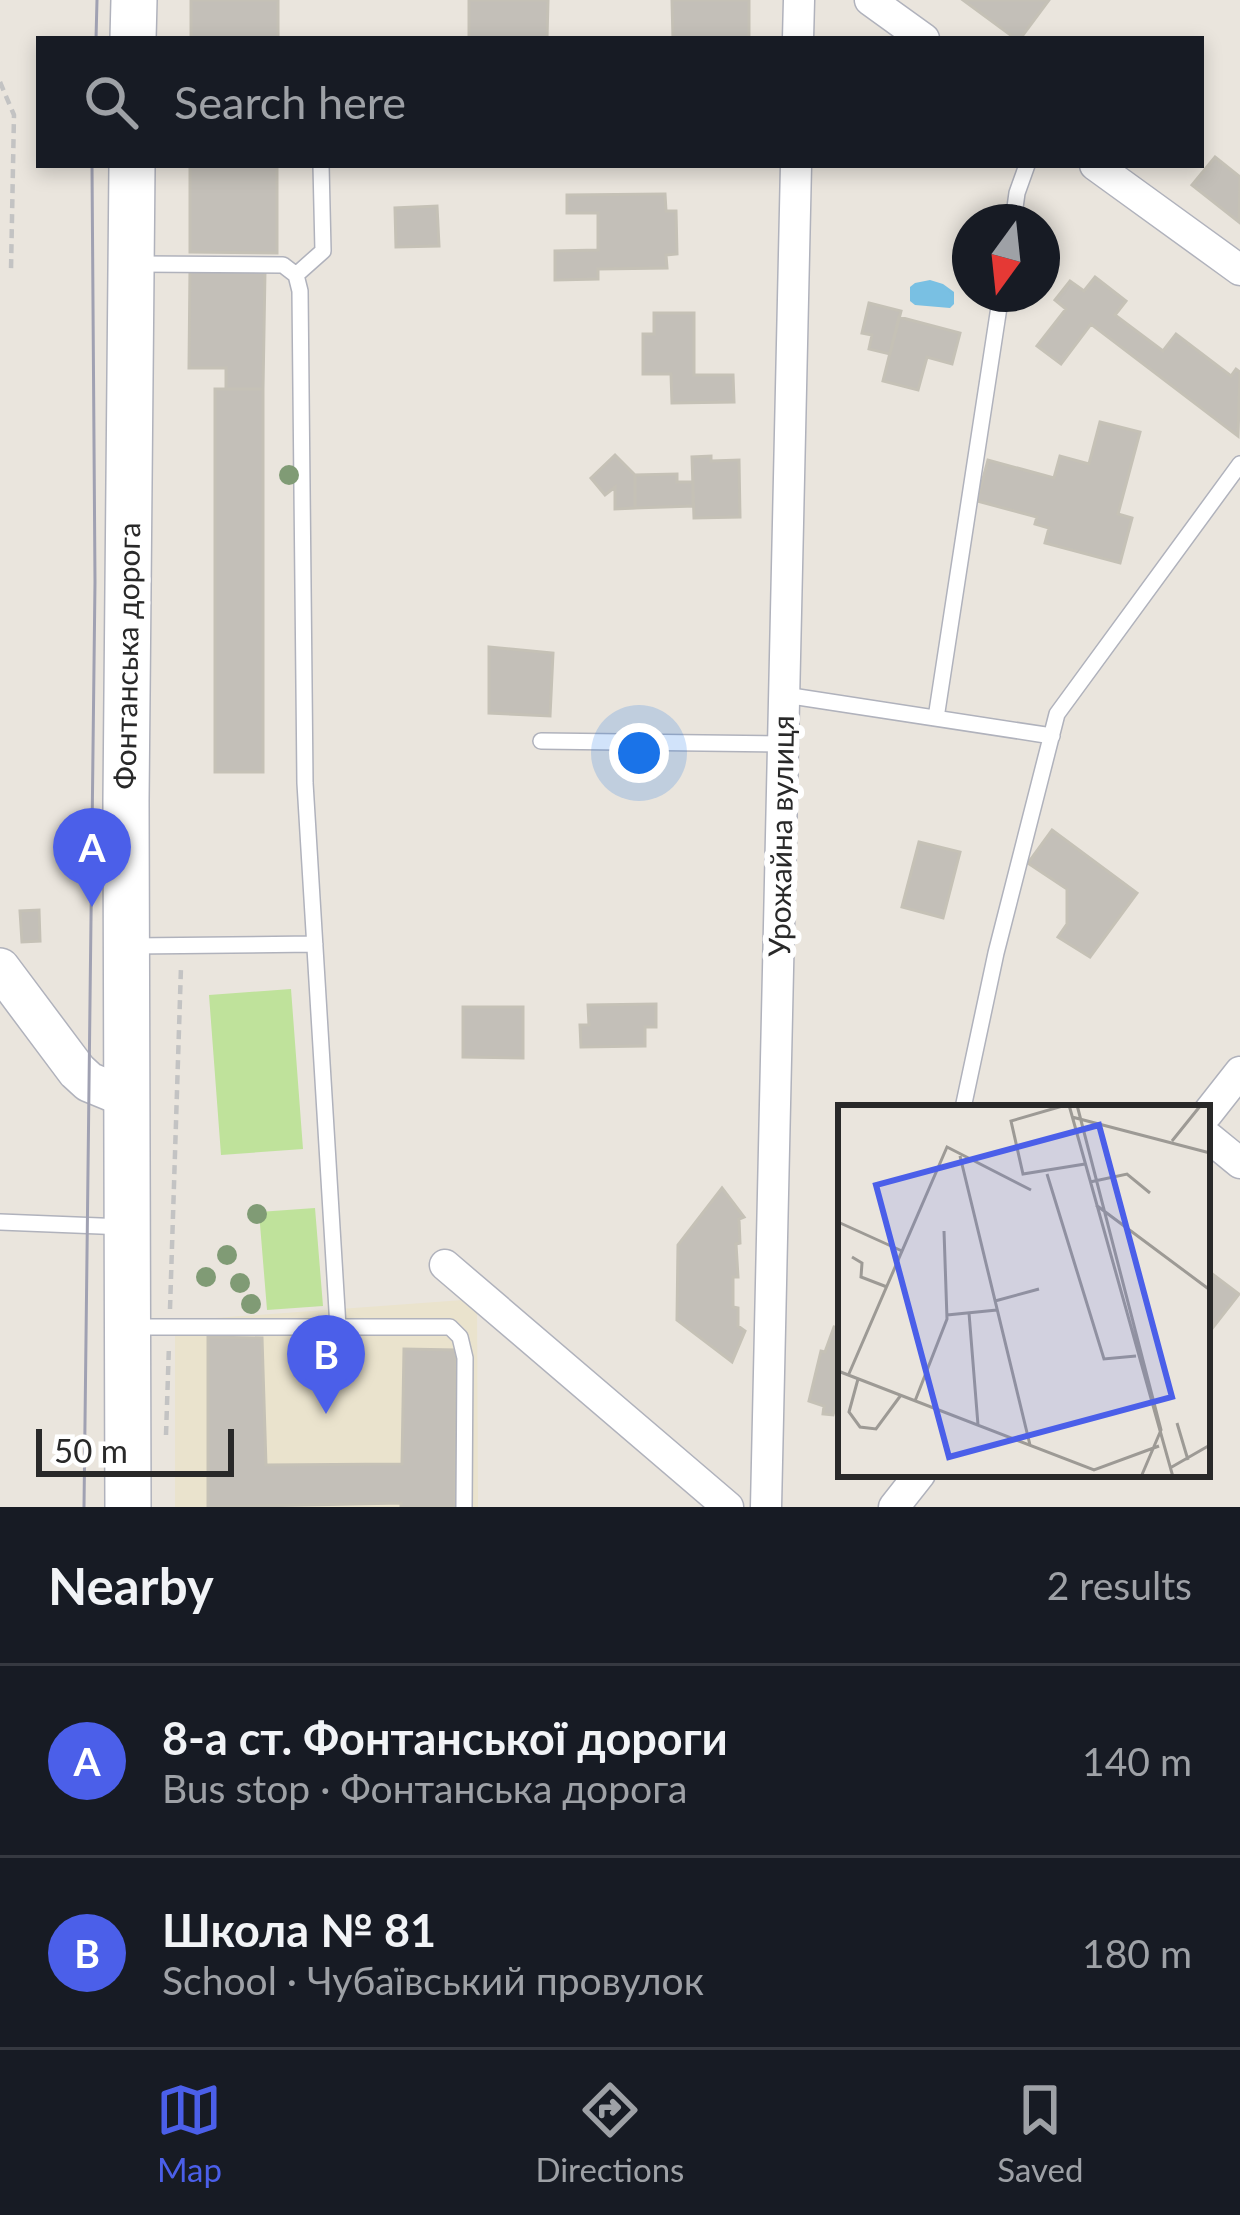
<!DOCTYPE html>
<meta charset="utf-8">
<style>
:root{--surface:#171b24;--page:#242831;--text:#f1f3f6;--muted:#9ea1a6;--line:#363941;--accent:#4b5fe9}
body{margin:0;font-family:Lato,sans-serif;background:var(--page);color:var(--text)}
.compass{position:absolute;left:952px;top:204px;width:108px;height:108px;border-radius:50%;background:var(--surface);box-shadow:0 6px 18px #0003;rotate:195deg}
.scale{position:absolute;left:36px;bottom:30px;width:198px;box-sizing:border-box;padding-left:12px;border:6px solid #292929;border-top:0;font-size:33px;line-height:42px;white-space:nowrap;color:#292929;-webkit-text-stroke:9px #fff;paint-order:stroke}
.you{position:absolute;left:639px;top:753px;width:42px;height:42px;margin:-30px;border:9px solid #fff;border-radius:50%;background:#1a73e8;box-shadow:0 0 0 18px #1a73e833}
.badge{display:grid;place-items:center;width:78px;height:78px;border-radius:50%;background:var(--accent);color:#fff;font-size:39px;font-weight:700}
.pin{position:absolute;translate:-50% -99px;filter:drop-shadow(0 3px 6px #0008)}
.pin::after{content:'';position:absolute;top:63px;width:42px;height:36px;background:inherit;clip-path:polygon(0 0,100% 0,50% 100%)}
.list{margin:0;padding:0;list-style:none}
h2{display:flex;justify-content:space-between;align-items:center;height:156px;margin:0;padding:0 48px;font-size:51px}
h2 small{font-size:39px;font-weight:400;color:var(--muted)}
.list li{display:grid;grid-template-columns:78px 1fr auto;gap:36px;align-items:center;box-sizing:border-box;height:192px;padding:0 48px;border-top:3px solid var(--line)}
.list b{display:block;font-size:45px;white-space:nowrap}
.list p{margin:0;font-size:39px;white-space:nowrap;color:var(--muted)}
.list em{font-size:39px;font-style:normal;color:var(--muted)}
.icon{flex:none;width:66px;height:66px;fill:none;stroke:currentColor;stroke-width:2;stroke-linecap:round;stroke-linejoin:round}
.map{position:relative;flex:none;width:1240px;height:1507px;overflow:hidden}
.search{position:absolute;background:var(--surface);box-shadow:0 6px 18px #0003;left:36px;right:36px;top:36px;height:132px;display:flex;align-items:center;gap:30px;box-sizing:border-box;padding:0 42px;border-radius:0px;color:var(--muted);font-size:45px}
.sheet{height:540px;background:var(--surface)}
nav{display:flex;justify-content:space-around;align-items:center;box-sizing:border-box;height:168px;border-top:3px solid var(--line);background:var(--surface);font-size:33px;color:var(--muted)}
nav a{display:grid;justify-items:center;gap:6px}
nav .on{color:var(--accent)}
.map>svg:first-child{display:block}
.education{fill:#eae3cd}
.pitch{fill:#bfe29b}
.water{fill:#79c0e3}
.building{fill:#c3bfb8;stroke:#c5c1b6;stroke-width:3}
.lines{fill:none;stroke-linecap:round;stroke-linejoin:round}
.service-casing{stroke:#b0b2bc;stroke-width:18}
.minor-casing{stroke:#b0b2bc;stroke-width:33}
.tertiary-casing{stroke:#b0b2bc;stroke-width:42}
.secondary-casing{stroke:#b0b2bc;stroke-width:48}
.path{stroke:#c3c3c3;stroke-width:4.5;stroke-dasharray:9 6;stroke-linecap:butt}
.service{stroke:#fff;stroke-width:15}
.minor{stroke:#fff;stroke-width:30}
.tertiary{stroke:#fff;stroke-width:39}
.secondary{stroke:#fff;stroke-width:45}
.tram{stroke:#a0a1b2;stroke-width:3}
.tree{fill:#809b75}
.labels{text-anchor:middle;stroke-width:12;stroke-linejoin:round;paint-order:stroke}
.street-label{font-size:30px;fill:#292929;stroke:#fff}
.inset-road{fill:none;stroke:#9d9a95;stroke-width:3}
.view{fill:#4b5fe9;fill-opacity:0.15;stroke:#4b5fe9;stroke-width:6}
.inset-edge{fill:none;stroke:#292929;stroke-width:6}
</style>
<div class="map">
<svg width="1240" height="1507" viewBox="0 0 1240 1507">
<rect width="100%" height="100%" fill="#eae5dd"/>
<path class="education" d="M477 1299 478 1507H175V1321Z"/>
<path class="pitch" d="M291 989 303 1149 221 1155 209 995Z
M315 1208 323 1306 267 1310 259 1212Z"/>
<path class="water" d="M930 280 943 284 954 292V304L950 308 915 305 910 301V287L915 283Z"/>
<path class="building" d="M191 0H278V39H191Z
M469 0H548L547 39H469Z
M672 0H749V39H673Z
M963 0H1049L1020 39H1016Z
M1215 157 1240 177 1239 222 1192 185Z
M190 165H277V253L190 252Z
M665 194 666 211H676L677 254 666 255 667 268 598 269V279L555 280V251L598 250V213H567V195Z
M437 206 439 246 396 247 395 208Z
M190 269 265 271 263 389H226V368H189Z
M1095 277 1126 301 1115 315 1163 351 1176 334 1231 376 1236 369 1240 372 1238 436 1091 324 1061 364 1037 346 1066 309 1055 300 1070 281 1084 291Z
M869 303 901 311 890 354 869 349 872 335 862 333Z
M654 313H694V375H733L734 402 672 403 671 374H643V334H654Z
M899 317 960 333 952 364 927 357 918 390 883 381Z
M215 389H263V772H215Z
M1100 422 1140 432 1118 514 1132 518 1120 563 1045 543 1049 528 1035 524 1037 517 977 501 988 460 1054 478 1060 456 1089 464Z
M615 455 635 475V508L615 509V487L605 495 591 478Z
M711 456V461L739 460 740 517 694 518 692 457Z
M677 474V482H693V506L635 508V475Z
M489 647 553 653 550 716 489 713Z
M1052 830 1137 893 1090 957 1058 937 1067 924V889L1028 863Z
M919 842 960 852 943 918 902 907Z
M39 910 40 941 22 942 20 911Z
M656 1004V1027H645V1046L581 1047 580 1025H589L588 1005Z
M463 1007H523V1058L463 1057Z
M722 1188 744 1217 739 1219 740 1243 736 1244 738 1277H733V1307L738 1308V1326L745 1331 732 1362 677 1320 678 1245Z
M1207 1270 1239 1294 1211 1330 1207 1327Z
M834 1327 841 1329V1386L833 1415 823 1414 824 1406 809 1401 821 1351 825 1352Z
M208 1337 262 1338 266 1465 402 1464 404 1349 456 1350 455 1507H401V1503L208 1507Z"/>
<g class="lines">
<defs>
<path id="service" d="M1013 222 1017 193 1027 165
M138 264 283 265 296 275 300 291 305 783 338 1327
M296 275 323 251 321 165
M785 695 1052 736
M936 718 1001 294
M541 741 784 744
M132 946 315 944
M963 1108 996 953 1057 714 1240 464
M0 1222 125 1227
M130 1327H450L460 1337 465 1358 464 1507"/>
<path id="minor" d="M870 0 924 39
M798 39 799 0
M1095 165 1240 270
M1207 1114 1240 1072
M1207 1136 1240 1163
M445 1265 728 1507
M766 1507 796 165
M894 1507 920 1474"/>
<path id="tertiary" d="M0 968 77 1071 89 1082 128 1098"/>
<path id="secondary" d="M133 39 134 0
M128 1507 126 801 132 165"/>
</defs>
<use href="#service" class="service-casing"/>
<use href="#minor" class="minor-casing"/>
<use href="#tertiary" class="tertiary-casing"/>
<use href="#secondary" class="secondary-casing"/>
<path class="path" d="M0 82 14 115 11 270
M170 1309 181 967
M166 1435 169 1345"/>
<use href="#service" class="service"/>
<use href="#minor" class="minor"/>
<use href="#tertiary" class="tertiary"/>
<use href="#secondary" class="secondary"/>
<path class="tram" d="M96 39 97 0
M84 1507 95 582 92 165"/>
</g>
<g class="tree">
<circle cx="289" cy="475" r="10"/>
<circle cx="257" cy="1214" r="10"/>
<circle cx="227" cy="1255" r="10"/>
<circle cx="206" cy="1277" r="10"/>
<circle cx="240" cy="1283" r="10"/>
<circle cx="251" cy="1304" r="10"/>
</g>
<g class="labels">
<g class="street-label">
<text transform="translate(128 656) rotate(-89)" y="10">Фонтанська дорога</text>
<text transform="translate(782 836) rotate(-89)" y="10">Урожайна вулиця</text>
</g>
</g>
<g transform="translate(838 1105)">
<rect width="372" height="372" fill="#eae5dd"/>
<path class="inset-road" d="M228 0 173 16 185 69 247 59M231 0 335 372M239 0 323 325 303 372M234 12 372 48M334 36 363 0M122 51 192 340M209 69 266 254 298 251M252 77 289 69 312 88M258 100 372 185M0 117 64 146M14 152 24 158 23 172 49 182M157 196 201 184M131 208 140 320M109 210 159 205M0 266 256 365 321 341M10 271 109 42 193 85M20 274 11 307 22 322 38 324 63 290M77 296 109 214 106 126M339 318 350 355M332 363 372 340"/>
<path class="view" d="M261 20 334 292 111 352 38 80Z"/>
<rect width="372" height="372" class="inset-edge"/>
</g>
</svg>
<svg class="compass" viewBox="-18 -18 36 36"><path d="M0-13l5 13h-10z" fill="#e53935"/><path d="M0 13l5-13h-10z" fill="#9ea1a6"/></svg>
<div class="scale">50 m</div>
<div class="you"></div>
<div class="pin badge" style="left:92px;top:907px">A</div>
<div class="pin badge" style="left:326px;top:1414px">B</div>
<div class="search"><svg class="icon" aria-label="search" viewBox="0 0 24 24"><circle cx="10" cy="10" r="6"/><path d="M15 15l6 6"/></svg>Search here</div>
</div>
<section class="sheet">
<h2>Nearby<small>2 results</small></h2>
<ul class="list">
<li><span class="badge">A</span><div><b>8-а ст. Фонтанської дороги</b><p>Bus stop · Фонтанська дорога</p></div><em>140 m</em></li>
<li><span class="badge">B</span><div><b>Школа № 81</b><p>School · Чубаївський провулок</p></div><em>180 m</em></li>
</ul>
</section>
<nav>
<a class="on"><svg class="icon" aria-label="map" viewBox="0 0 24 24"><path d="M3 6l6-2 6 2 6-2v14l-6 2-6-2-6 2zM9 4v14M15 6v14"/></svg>Map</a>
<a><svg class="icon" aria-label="directions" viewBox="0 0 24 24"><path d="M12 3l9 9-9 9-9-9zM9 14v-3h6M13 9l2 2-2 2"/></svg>Directions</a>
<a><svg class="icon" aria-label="saved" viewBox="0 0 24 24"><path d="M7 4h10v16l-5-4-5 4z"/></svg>Saved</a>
</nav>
